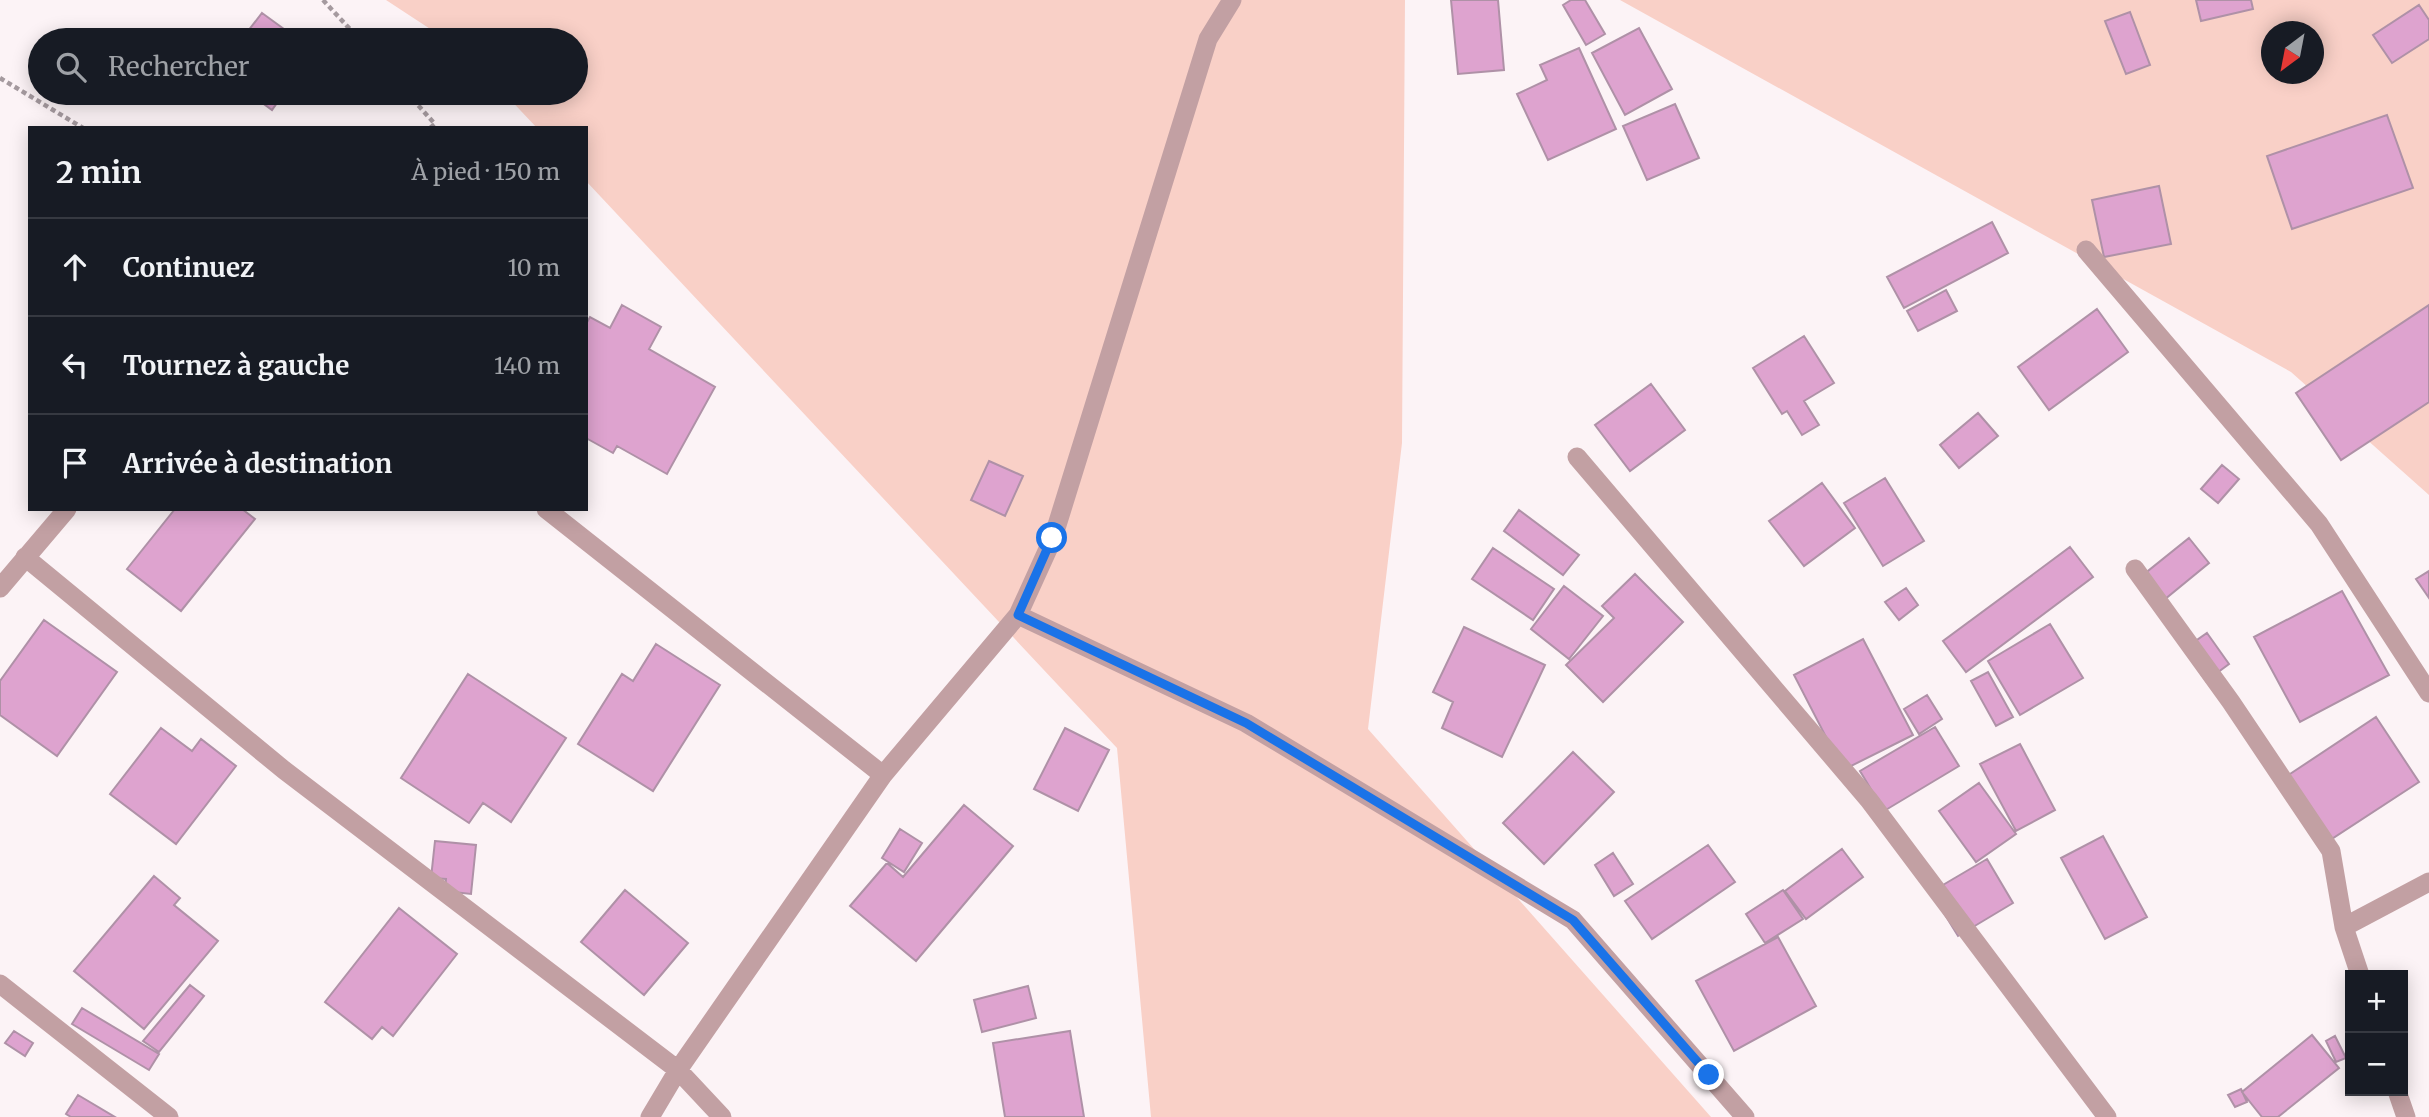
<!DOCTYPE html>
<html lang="fr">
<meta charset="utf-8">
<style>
:root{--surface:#171b24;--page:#20242c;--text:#f1f3f6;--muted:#9ea1a6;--line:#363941}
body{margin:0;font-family:Merriweather,serif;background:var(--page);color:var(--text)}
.controls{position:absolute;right:21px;bottom:21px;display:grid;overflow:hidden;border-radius:0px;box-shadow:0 4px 18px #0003}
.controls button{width:63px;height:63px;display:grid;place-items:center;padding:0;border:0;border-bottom:2px solid var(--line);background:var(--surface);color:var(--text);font:35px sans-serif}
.compass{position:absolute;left:2261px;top:21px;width:63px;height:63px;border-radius:50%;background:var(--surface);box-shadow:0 4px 18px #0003;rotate:212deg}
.stop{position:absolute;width:21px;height:21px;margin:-16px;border:5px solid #1a73e8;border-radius:50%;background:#fff}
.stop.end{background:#1a73e8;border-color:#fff;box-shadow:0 2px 7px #0008}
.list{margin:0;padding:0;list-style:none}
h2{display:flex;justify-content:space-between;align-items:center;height:91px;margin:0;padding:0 28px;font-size:30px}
h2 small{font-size:23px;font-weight:400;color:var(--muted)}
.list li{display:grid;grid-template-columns:46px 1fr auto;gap:21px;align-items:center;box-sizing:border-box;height:98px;padding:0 28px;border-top:2px solid var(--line)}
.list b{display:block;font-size:26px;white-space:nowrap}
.list em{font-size:23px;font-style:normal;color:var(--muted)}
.icon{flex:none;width:38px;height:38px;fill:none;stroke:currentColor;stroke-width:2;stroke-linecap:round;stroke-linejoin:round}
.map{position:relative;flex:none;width:2429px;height:1117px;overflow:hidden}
.search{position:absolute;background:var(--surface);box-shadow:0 4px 18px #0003;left:28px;top:28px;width:560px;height:77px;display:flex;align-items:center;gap:18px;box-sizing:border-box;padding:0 24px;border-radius:38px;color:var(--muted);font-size:26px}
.panel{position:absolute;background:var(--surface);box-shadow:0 4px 18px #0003;left:28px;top:126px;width:560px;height:385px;border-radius:0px}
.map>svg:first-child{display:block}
.green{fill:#f9d0c7;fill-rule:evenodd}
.building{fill:#dea3cf;stroke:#af91a7;stroke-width:2}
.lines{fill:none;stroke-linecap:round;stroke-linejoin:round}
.path{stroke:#a59a9f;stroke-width:4.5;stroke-dasharray:5 3.5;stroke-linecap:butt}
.minor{stroke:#c2a0a3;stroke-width:19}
.route{stroke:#1a73e8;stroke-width:9}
</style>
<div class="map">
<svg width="2429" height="1117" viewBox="0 0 2429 1117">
<rect width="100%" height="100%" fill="#fcf3f6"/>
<path class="green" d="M386 0H1405L1402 443 1368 729 1711 1117H1151L1117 748 586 181V128H537L504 93H576V40H447Z
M1620 0H2429V495L2291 372ZM2272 32H2314V74H2272Z"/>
<path class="building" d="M1451 0H1498L1504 70 1458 74Z
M1571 0H1585L1605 34 1586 45 1563 5Z
M2196 0H2251L2253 9 2201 21Z
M2419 5 2429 20V39L2392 63 2373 35Z
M2130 12 2150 65 2126 74 2105 21Z
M262 13 299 40H241Z
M1639 28 1672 89 1625 115 1592 53Z
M1579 48 1616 129 1548 160 1517 94 1547 80 1540 65Z
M249 93H284L272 110Z
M1675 104 1699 158 1647 180 1623 126Z
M2387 115 2413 188 2292 229 2267 156Z
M2159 186 2171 244 2104 257 2092 200Z
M1992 222 2008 253 1904 308 1887 277Z
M1946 290 1957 311 1918 331 1907 311Z
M622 305 661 327 649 349 715 387 667 474 617 446 613 453 586 438V324L590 317 610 328Z
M2429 305V402L2341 460 2296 393Z
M2097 309 2128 352 2049 410 2018 367Z
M1804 336 1834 383 1804 401 1819 425 1802 435 1787 411 1782 414 1753 368Z
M1651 384 1685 430 1630 471 1595 425Z
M1978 413 1998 436 1959 468 1940 445Z
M989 461 1023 476 1005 516 971 500Z
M2222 465 2239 479 2218 503 2201 489Z
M1885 478 1924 541 1883 566 1844 503Z
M1822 483 1855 528 1804 566 1769 521Z
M175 509H242L255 519 181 611 127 569Z
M1519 510 1579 555 1563 575 1504 531Z
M2189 538 2209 563 2159 604 2138 579Z
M2070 547 2093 577 1966 672 1943 641Z
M1493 548 1554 589 1533 620 1472 579Z
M2429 571V598L2416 579Z
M1635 574 1683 622 1603 702 1566 665 1614 618 1602 606Z
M1564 586 1603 616 1569 659 1531 629Z
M1906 588 1918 605 1899 620 1885 602Z
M2342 591 2389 675 2300 722 2254 637Z
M44 620 117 672 57 756 0 715V681Z
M2050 624 2083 678 2020 715 1988 661Z
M1464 627 1545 665 1502 757 1442 728 1453 702 1433 692Z
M2207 633 2229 664 2206 681 2184 649Z
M1863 639 1913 735 1843 770 1794 675Z
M656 644 720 685 653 791 578 744 622 674 633 681Z
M1988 672 2013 717 1996 726 1971 681Z
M468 674 566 738 511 822 483 803 469 823 401 778Z
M1927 695 1942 719 1919 734 1904 709Z
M2376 717 2419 782 2327 842 2284 778Z
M1935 727 1959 766 1884 811 1860 771Z
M161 728 192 751 201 739 236 766 176 844 110 794Z
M1065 728 1109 750 1078 811 1034 789Z
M2020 744 2055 810 2016 831 1980 764Z
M1573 752 1614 792 1544 864 1503 823Z
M1979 783 2016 834 1976 862 1939 811Z
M964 805 1013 846 916 961 850 906 887 863 903 877Z
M900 829 922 843 904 872 882 858Z
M2103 836 2147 917 2105 939 2061 858Z
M435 841 476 845 471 894 445 891 446 879 431 878Z
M1708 845 1735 882 1652 939 1625 901Z
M1842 849 1863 877 1806 919 1785 891Z
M1613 853 1633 884 1614 896 1595 865Z
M1987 859 2013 903 1958 936 1931 892Z
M154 876 180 898 174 905 218 941 144 1029 74 971Z
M625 890 688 943 644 995 581 942Z
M1783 890 1803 919 1765 943 1746 914Z
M399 908 457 954 393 1036 382 1027 372 1039 325 1002Z
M1778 937 1816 1006 1734 1051 1696 981Z
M190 985 204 996 159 1052 143 1041Z
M1028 986 1036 1018 982 1032 974 1000Z
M82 1008 159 1054 149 1070 72 1024Z
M14 1031 33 1043 25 1056 5 1043Z
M1070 1031 1084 1117H1005L993 1043Z
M2312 1035 2339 1068 2278 1117H2262L2242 1092Z
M2335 1036 2346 1058 2336 1062 2326 1041Z
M2241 1089 2247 1102 2235 1107 2228 1095Z
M78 1095 115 1117H71L66 1114Z"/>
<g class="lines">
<path class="path" d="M323 0 360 40
M0 78 83 128
M407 93 435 124 430 128"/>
<path class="minor" d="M2086 250 2319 524 2429 693
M1577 457 1869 800 2107 1117
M546 509 883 775
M25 557 284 770 678 1070 722 1117
M2135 569 2231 702 2331 851 2344 927 2360 975
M0 588 67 509
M1018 615 1246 723 1573 920 1745 1117
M2344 927 2429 882
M0 984 169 1117
M2397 1091 2406 1117
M650 1117 678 1070 883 775 1018 615 1053 538 1208 39 1232 0"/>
</g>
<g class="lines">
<path class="route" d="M1052 538 1018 615 1246 723 1573 920 1709 1075"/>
</g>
</svg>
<div class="controls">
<button>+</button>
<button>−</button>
</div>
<svg class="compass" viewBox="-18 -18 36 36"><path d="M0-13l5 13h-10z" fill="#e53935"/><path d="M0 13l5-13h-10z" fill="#9ea1a6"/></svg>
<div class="stop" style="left:1052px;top:538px"></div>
<div class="stop end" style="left:1709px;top:1075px"></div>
<div class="search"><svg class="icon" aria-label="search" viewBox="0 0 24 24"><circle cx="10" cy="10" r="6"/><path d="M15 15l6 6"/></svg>Rechercher</div>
<section class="panel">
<h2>2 min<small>À pied · 150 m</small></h2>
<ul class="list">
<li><svg class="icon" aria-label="ahead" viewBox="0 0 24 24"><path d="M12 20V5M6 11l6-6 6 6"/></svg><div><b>Continuez</b></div><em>10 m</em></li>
<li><svg class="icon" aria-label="left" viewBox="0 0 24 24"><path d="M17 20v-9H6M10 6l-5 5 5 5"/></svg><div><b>Tournez à gauche</b></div><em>140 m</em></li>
<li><svg class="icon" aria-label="arrive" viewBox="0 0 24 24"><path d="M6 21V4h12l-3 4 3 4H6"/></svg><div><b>Arrivée à destination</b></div></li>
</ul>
</section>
</div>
